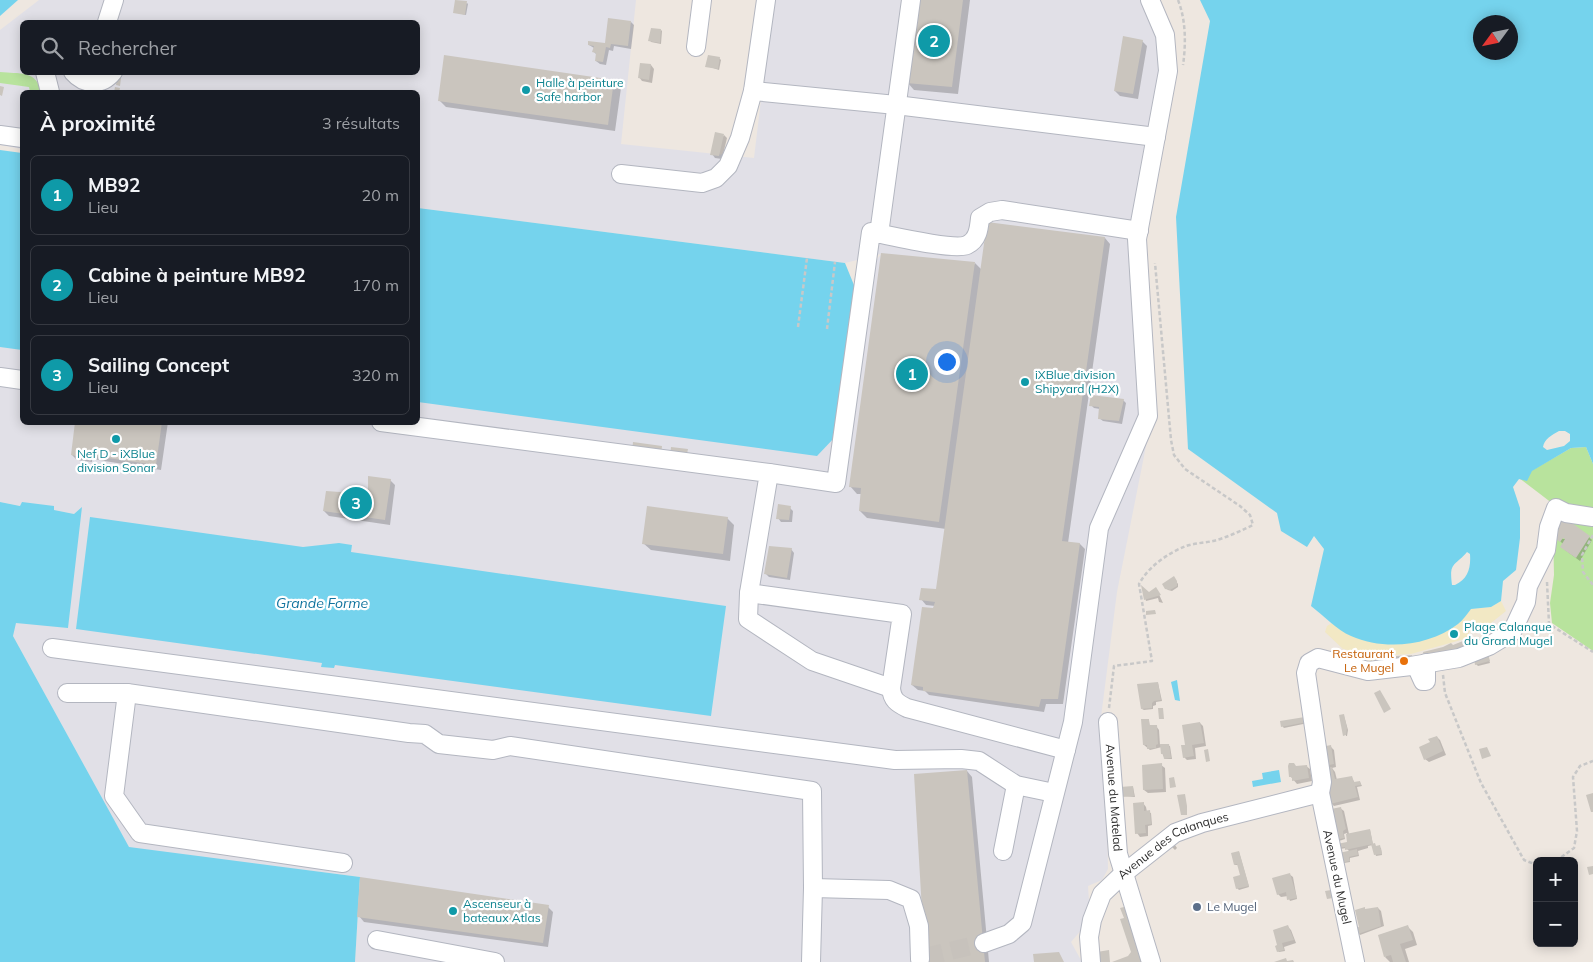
<!DOCTYPE html>
<html lang="fr">
<meta charset="utf-8">
<style>
:root{--surface:#171b24;--page:#20242c;--text:#f1f3f6;--muted:#9ea1a6;--line:#363941;--accent:#db2777}
body{margin:0;font-family:Mulish,sans-serif;background:var(--page);color:var(--text)}
.controls{position:absolute;right:15px;bottom:15px;display:grid;overflow:hidden;border-radius:8px;box-shadow:0 2px 12px #0003}
.controls button{width:45px;height:45px;display:grid;place-items:center;padding:0;border:0;border-bottom:1px solid var(--line);background:var(--surface);color:var(--text);font:25px sans-serif}
.compass{position:absolute;left:1473px;top:15px;width:45px;height:45px;border-radius:50%;background:var(--surface);box-shadow:0 2px 12px #0003;rotate:237deg}
.you{position:absolute;left:946px;top:361px;width:18px;height:18px;margin:-12px;border:4px solid #fff;border-radius:50%;background:#1a73e8;box-shadow:0 0 0 8px #1a73e833}
.badge{display:grid;place-items:center;width:32px;height:32px;border-radius:50%;background:var(--accent);color:#fff;font-size:16px;font-weight:700}
.pin{position:absolute;translate:-50% -50%;border:2px solid #fff;box-shadow:0 1px 5px #0006}
.list{margin:0;padding:0;list-style:none}
h2{display:flex;justify-content:space-between;align-items:center;height:65px;margin:0;padding:0 20px;font-size:21px}
h2 small{font-size:16px;font-weight:400;color:var(--muted)}
.list li{display:grid;grid-template-columns:32px 1fr auto;gap:15px;align-items:center;box-sizing:border-box;height:80px;margin:0 10px 10px;padding:0 10px;border:1px solid var(--line);border-radius:8px}
.list b{display:block;font-size:19px;white-space:nowrap}
.list p{margin:0;font-size:16px;white-space:nowrap;color:var(--muted)}
.list em{font-size:16px;font-style:normal;color:var(--muted)}
.icon{flex:none;width:28px;height:28px;fill:none;stroke:currentColor;stroke-width:2;stroke-linecap:round;stroke-linejoin:round}
.map{position:relative;flex:none;width:1593px;height:962px;overflow:hidden}
.search{position:absolute;background:var(--surface);box-shadow:0 2px 12px #0003;left:20px;top:20px;width:400px;height:55px;display:flex;align-items:center;gap:12px;box-sizing:border-box;padding:0 18px;border-radius:8px;color:var(--muted);font-size:19px}
.panel{position:absolute;background:var(--surface);box-shadow:0 2px 12px #0003;left:20px;top:90px;width:400px;height:335px;border-radius:8px}
.map>svg:first-child{display:block}
.industrial{fill:#e1e0e7;fill-rule:evenodd}
.green{fill:#b8e39d}
.sand{fill:#f2e8c4}
.water{fill:#75d3ed;fill-rule:evenodd}
.shadow{fill:#0003}
.building{fill:#cac5be}
.lines{fill:none;stroke-linecap:round;stroke-linejoin:round}
.minor-tunnel{stroke:#c7c2bc;stroke-width:18;stroke-dasharray:18 9;stroke-linecap:butt}
.minor-casing{stroke:#b3b6c0;stroke-width:20}
.path{stroke:#c8c8c8;stroke-width:2.5;stroke-dasharray:4 2.5;stroke-linecap:butt}
.minor{stroke:#fff;stroke-width:18}
.culture-dot{fill:#0f9aa8;stroke:#fff;stroke-width:2}
.food-dot{fill:#e8710a;stroke:#fff;stroke-width:2}
.service-dot{fill:#5c6f8a;stroke:#fff;stroke-width:2}
.labels{text-anchor:middle;stroke-width:4.5;stroke-linejoin:round;paint-order:stroke}
.culture-label{font-size:12px;fill:#0d838f;stroke:#fff;text-anchor:start}
.food-label{font-size:12px;fill:#c56008;stroke:#fff;text-anchor:end}
.street-label{font-size:12px;fill:#2d2d2d;stroke:#fff}
.service-label{font-size:12px;fill:#4e5e75;stroke:#fff;text-anchor:start}
.water-label{font-size:14px;font-style:italic;fill:#10739e;stroke:#fff}
</style>
<div class="map">
<svg width="1593" height="962" viewBox="0 0 1593 962">
<rect width="100%" height="100%" fill="#eee7e0"/>
<path class="industrial" d="M39 0H636L621 144 754 158 773 0H1150L1172 49 1144 244 1152 416 1117 592 1100 725 1107 822 1108 869 1102 880 1088 886 1089 902 1083 928 1071 942 1082 962H355L360 877 129 848 13 636 15 623H30L82 508 74 514 53 510 54 506H21L0 502V343L22 345V422H418V388L827 329 881 254 845 263 418 208V92H22V149L0 145V30ZM22 22H418V72H22Z"/>
<path class="green" d="M0 72C19 74 37 70 41 92H30L29 87 0 83Z
M1586 447 1593 464V651L1552 623 1550 603 1554 575 1553 528 1565 513 1519 478 1571 448Z"/>
<path class="sand" d="M1501 601 1506 611 1486 627 1478 626 1469 632 1468 638 1411 654 1376 656 1375 663H1367L1347 657 1348 650 1343 649 1325 632 1327 626 1332 623 1349 635 1459 623 1471 609 1491 607Z"/>
<path class="water" d="M0 0H18L0 16Z
M1200 0H1593V464L1586 447 1571 448 1532 471 1527 481 1519 479 1513 487 1520 508V538L1516 570 1503 581 1501 601 1491 607 1471 609C1467 614 1463 620 1458 624 1429 646 1385 651 1351 636 1337 630 1324 616 1311 606L1324 549 1314 536 1307 547 1281 531 1277 513 1188 449 1176 217 1210 21ZM1480 22H1510V52H1480ZM1559 431H1565L1570 434V441L1564 446 1547 450 1543 447C1544 439 1552 435 1559 431ZM1467 552 1470 554C1471 568 1468 579 1455 585H1452C1449 562 1454 567 1467 552Z
M0 150 22 153V350L0 347Z
M418 208 845 263 856 290 835 437 817 456 418 402Z
M0 502 20 506 22 502 54 506V510L74 514 82 507 68 628 16 623 13 636 129 847 360 877 355 962H0Z
M90 517 303 547 339 543 352 545 351 552 726 606 711 716 335 665 334 668 321 667 322 663 76 629Z
M1177 680 1180 701 1175 700 1171 682Z
M1279 770 1281 782 1253 787 1252 781 1263 779 1262 773Z"/>
<path class="shadow" d="M917 0H970L958 94 914 90 907 82Z
M467 3 468 4 466 15 454 12Z
M631 22 634 25 631 49 614 46 613 51 609 50 606 65 600 64 596 61 597 55 594 52V48L589 45 606 44Z
M661 30 662 31 661 44 651 42 650 40Z
M1142 41 1147 46 1138 99 1120 96 1115 91Z
M719 58 721 60 719 70 707 66Z
M641 64 651 65 654 69 652 83 642 81 639 77Z
M614 81 621 88 615 131 446 107 439 100Z
M724 135 727 138 722 159 715 158 712 154Z
M1105 238 1110 244 1068 543 1080 544 1085 549 1063 704H1046L1044 712 929 695 925 691 918 690 912 685 935 606 926 605 921 599 937 591 946 529 867 518 860 511 862 494H857L850 486 975 263 982 270Z
M1123 400 1126 403 1122 424 1103 421 1099 418 1100 409 1094 408 1091 405Z
M76 422H168L161 470 92 459V462L77 460 72 455Z
M390 480 395 485 390 525 329 516 324 511 369 496Z
M790 508 793 511 792 522H781L778 518Z
M727 518 734 525 730 561 651 550 643 543Z
M1557 535 1563 539 1589 537 1592 540 1580 561 1565 550 1563 544 1557 538Z
M791 549 794 553 790 580 769 577 766 574Z
M1174 578 1178 584V587L1172 591 1168 590 1166 588Z
M1143 589 1149 594 1157 590 1163 603 1159 602 1158 598 1146 601Z
M1488 656 1490 663 1478 666 1476 664Z
M1158 683 1162 701 1156 702V705L1153 706V709L1144 710 1142 709Z
M1344 716 1348 730 1347 736H1346Z
M1311 718 1308 723 1284 728 1283 727 1282 722Z
M1149 720 1150 727 1156 726 1159 730 1160 745 1170 746 1172 759H1165L1162 753V747L1150 750 1144 745Z
M1200 723 1203 726 1206 746 1195 748 1196 759 1187 760 1184 757 1187 746Z
M1437 737 1440 740 1446 755 1429 762 1425 759 1431 743Z
M1331 747 1334 750 1336 767 1332 768 1335 772 1337 780 1351 777 1355 783 1360 782 1362 786 1357 787 1360 800 1334 806 1331 803 1325 765Z
M1161 765 1165 768 1166 792 1148 793 1144 790Z
M1306 766 1310 769 1312 781 1297 784 1291 777 1297 767Z
M967 771 972 777 989 962H925Z
M1133 787 1135 797 1122 796Z
M1143 803 1146 807 1147 812 1151 813 1152 825 1148 826V836L1140 837 1137 833Z
M1340 808 1344 811 1349 834 1370 830 1373 845 1381 848 1382 855 1376 856 1373 845 1368 846V848L1358 851 1359 856 1350 858V862L1344 863 1342 862 1350 852 1346 848 1340 849 1339 848 1348 842 1347 833 1344 834 1345 839 1339 841 1337 839Z
M1175 845 1177 848 1175 850 1172 847Z
M1239 852 1249 887 1239 890 1237 888 1242 876 1239 865H1235L1232 854Z
M1289 874 1293 877 1297 899 1290 901 1288 896 1281 897 1278 894Z
M548 907 553 912 548 947 364 922 359 916Z
M1364 908 1366 910 1378 908 1381 911 1384 926 1360 935 1359 934 1361 928Z
M1288 927 1291 930 1296 943 1284 947 1285 951 1279 952 1278 951Z
M1408 927 1413 932 1417 945 1405 949 1409 962H1390L1385 957Z"/>
<path class="building" d="M455 0 467 1 465 15 453 13Z
M916 0H963L952 87 906 83Z
M608 18 631 21 628 46 611 44 610 48 606 47 603 62 595 61 596 53 592 52 594 46 588 45V41L605 43Z
M651 28 661 29 660 43 648 41Z
M1123 36 1143 40 1133 94 1114 91Z
M444 55 614 80 608 125 438 101Z
M708 55 720 57 718 69 705 67Z
M640 63 651 64 649 80 638 78Z
M117 78H121L120 86 116 85Z
M0 86 4 87 2 96 0 95Z
M115 87 120 88 119 92H114Z
M715 132 724 134 719 156 710 155Z
M987 222 1105 237 1062 541 1080 543 1058 699H1041L1039 707 923 691V687L911 685 922 607 933 608 935 602 919 600 921 588 936 589Z
M881 253 975 262 939 522 859 511 861 488 849 487Z
M1091 395 1124 399 1119 421 1098 419 1099 407 1089 406Z
M75 422H162L156 465 87 455V458L71 455Z
M633 442 662 446 661 455 632 451Z
M671 447 688 449 686 459 670 457Z
M368 476 391 479 385 520 323 511 326 491 368 494Z
M778 504 791 506 789 520 776 519Z
M647 506 728 517 723 554 642 544Z
M1565 518 1590 536 1576 558 1560 547 1565 539 1563 538 1560 542 1556 539V525Z
M769 546 792 548 787 578 764 574Z
M1174 576 1177 581V586L1170 590 1165 589 1162 584Z
M1141 585 1149 592 1156 587 1161 595 1144 600Z
M1155 610 1156 614 1146 615V611Z
M1468 639 1472 648 1425 661 1423 652 1443 647 1451 643 1453 645Z
M1488 654 1490 661 1475 665 1474 658Z
M1412 655 1413 662 1396 664V656Z
M1158 682 1161 700 1154 701 1152 703V708L1141 709 1137 684Z
M1380 690 1391 709 1384 713 1374 693Z
M1158 708H1163L1164 719H1159Z
M1344 714 1347 728 1346 735 1343 736 1339 715Z
M1311 716 1307 722 1281 727 1280 721Z
M1141 719H1149V725H1157L1158 744 1156 745V748L1147 749V745H1143Z
M1200 722 1204 743 1192 745 1194 756 1183 758 1181 745H1185L1182 725Z
M1437 736 1443 751 1424 760 1419 747 1430 742 1428 739Z
M1160 744H1169L1171 758 1164 759 1163 754H1161Z
M1331 745 1334 764 1324 766 1321 747Z
M1487 747 1491 756 1482 759 1479 749Z
M1208 749 1210 761 1206 762 1204 750Z
M1162 763 1163 789 1143 790 1142 765Z
M1289 763H1294L1296 766 1307 765 1309 778 1292 781V777H1289L1288 766Z
M1332 767 1335 779 1352 776 1354 782 1360 781 1361 785 1355 786 1358 797 1330 804 1324 768Z
M967 770 985 962H925L914 774Z
M1174 777 1176 787 1170 788 1169 778Z
M1133 786 1134 796 1121 797 1120 787Z
M1593 793V812H1591L1586 795Z
M1185 794 1187 806V815H1181L1177 795Z
M1144 802V811L1150 810 1151 824 1145 825 1146 833 1135 834 1133 803Z
M1341 807 1346 829 1343 831 1344 838 1336 840 1331 809Z
M1370 829 1373 844 1345 850V847L1338 848 1337 844 1347 842 1346 834Z
M1375 843 1376 846 1380 845 1382 854 1374 855 1371 844Z
M1357 849 1358 855 1349 857 1350 861 1341 863 1339 853Z
M1239 851 1249 886 1236 889 1233 877 1240 875 1237 864 1234 865 1231 853Z
M1593 866V874L1589 875 1587 867Z
M1290 873 1297 898 1287 900 1286 892 1277 895 1272 878Z
M360 877 549 905 543 943 357 917Z
M1331 890 1333 898 1327 899 1325 891Z
M1128 906 1144 962H1112L1128 956 1131 952 1120 919 1124 918 1120 908Z
M1365 907V909L1378 907 1381 926 1358 934 1356 928 1359 927 1355 910Z
M1288 925 1294 940 1282 943 1284 950 1277 952 1275 946 1277 945 1273 930Z
M1408 925 1413 940 1400 944 1406 962H1393L1391 955 1384 957 1378 935Z
M1109 950 1110 962H1099L1097 952Z
M1059 952 1064 962H1034L1033 954Z
M1286 958 1287 961 1293 960 1294 962H1274Z"/>
<g class="lines">
<path class="minor-tunnel" d="M925 957 984 943"/>
<defs>
<g id="minor">
<path d="M107 22 114 0"/>
<path d="M696 47 702 0"/>
<path d="M45 72 50 92"/>
<path d="M73 72C84 85 102 86 113 72"/>
<path d="M753 91 896 105 1156 137"/>
<path d="M0 135 22 138"/>
<path d="M621 174 702 183 716 178 728 166 740 138 753 91 766 0"/>
<path d="M879 234 911 0"/>
<path d="M0 377 22 380"/>
<path d="M381 422 769 473 749 593 902 614 891 688C892 700 897 703 907 708L1066 750"/>
<path d="M769 473 836 483 871 232C888 235 954 251 967 245 978 240 979 228 980 218L990 212 1002 210 1139 231"/>
<path d="M749 593 748 619 812 661 891 688"/>
<path d="M52 648 895 760 961 759 979 761 1016 785 1054 793"/>
<path d="M1418 670 1423 681H1426V663"/>
<path d="M67 693H127L409 733 425 734 439 744 493 750 510 746 812 791 813 888 811 962"/>
<path d="M127 693 114 796 140 833 343 863"/>
<path id="s1" d="M1108 722 1118 854 1151 962"/>
<path d="M1003 851 1016 785"/>
<path d="M813 888 889 890 911 899 919 926 920 959"/>
<path d="M377 940 495 962"/>
<path d="M984 943 1009 934 1022 923 1073 722 1099 528 1148 416 1137 239 1168 71 1165 35 1150 0"/>
<path id="s2" d="M1091 962 1089 937 1092 920 1102 894 1123 874 1175 833 1202 823 1320 793"/>
<path d="M1355 962 1320 793 1322 782 1306 673 1309 663 1318 658 1368 671 1411 666 1459 658 1489 646 1512 632 1526 602 1528 586 1546 550 1549 527 1556 508 1566 513 1593 517"/>
</g>
</defs>
<use href="#minor" class="minor-casing"/>
<path class="path" d="M1178 0C1186 20 1186 44 1183 65
M798 327 807 258
M827 329 835 262
M1593 535 1582 555 1583 572 1593 585
M1547 582 1549 624 1593 652
M1443 675 1445 693 1481 783 1524 860 1537 865
M1109 708 1114 666 1152 661 1139 584C1148 567 1168 553 1186 546 1195 543 1204 543 1213 541 1226 538 1240 531 1253 525L1250 515 1240 506 1185 469 1174 455 1171 440 1155 263
M1556 861 1574 848 1577 831 1573 777 1580 766 1593 761"/>
<use href="#minor" class="minor"/>
</g>
<g class="culture-dot">
<circle cx="526" cy="90" r="5"/>
<circle cx="1025" cy="382" r="5"/>
<circle cx="116" cy="439" r="5"/>
<circle cx="1454" cy="634" r="5"/>
<circle cx="453" cy="911" r="5"/>
</g>
<circle class="food-dot" cx="1404" cy="661" r="5"/>
<circle class="service-dot" cx="1197" cy="907" r="5"/>
<g class="labels">
<g class="culture-label">
<text x="536" y="87">Halle à peinture<tspan x="536" dy="14">Safe harbor</tspan></text>
<text x="1035" y="379">iXBlue division<tspan x="1035" dy="14">Shipyard (H2X)</tspan></text>
<text x="116" y="458" text-anchor="middle">Nef D - iXBlue<tspan x="116" dy="14">division Sonar</tspan></text>
<text x="1464" y="631">Plage Calanque<tspan x="1464" dy="14">du Grand Mugel</tspan></text>
<text x="463" y="908">Ascenseur à<tspan x="463" dy="14">bateaux Atlas</tspan></text>
</g>
<g class="food-label">
<text x="1394" y="658">Restaurant<tspan x="1394" dy="14">Le Mugel</tspan></text>
</g>
<g class="street-label">
<text dy="4" stroke="none"><textPath href="#s1" startOffset="76">Avenue du Matelad</textPath></text>
<text dy="4" stroke="none"><textPath href="#s2" startOffset="158">Avenue des Calanques</textPath></text>
<text transform="translate(1337 877) rotate(78)" y="4">Avenue du Mugel</text>
</g>
<g class="service-label">
<text x="1207" y="911">Le Mugel</text>
</g>
<g class="water-label">
<text x="322" y="608">Grande Forme</text>
</g>
</g>
</svg>
<div class="controls">
<button>+</button>
<button>−</button>
</div>
<svg class="compass" viewBox="-18 -18 36 36"><path d="M0-13l5 13h-10z" fill="#e53935"/><path d="M0 13l5-13h-10z" fill="#9ea1a6"/></svg>
<div class="you"></div>
<div class="pin badge" style="left:912px;top:374px;background:#0f9aa8">1</div>
<div class="pin badge" style="left:934px;top:41px;background:#0f9aa8">2</div>
<div class="pin badge" style="left:356px;top:503px;background:#0f9aa8">3</div>
<div class="search"><svg class="icon" aria-label="search" viewBox="0 0 24 24"><circle cx="10" cy="10" r="6"/><path d="M15 15l6 6"/></svg>Rechercher</div>
<section class="panel">
<h2>À proximité<small>3 résultats</small></h2>
<ul class="list">
<li><span class="badge" style="background:#0f9aa8">1</span><div><b>MB92</b><p>Lieu</p></div><em>20 m</em></li>
<li><span class="badge" style="background:#0f9aa8">2</span><div><b>Cabine à peinture MB92</b><p>Lieu</p></div><em>170 m</em></li>
<li><span class="badge" style="background:#0f9aa8">3</span><div><b>Sailing Concept</b><p>Lieu</p></div><em>320 m</em></li>
</ul>
</section>
</div>
